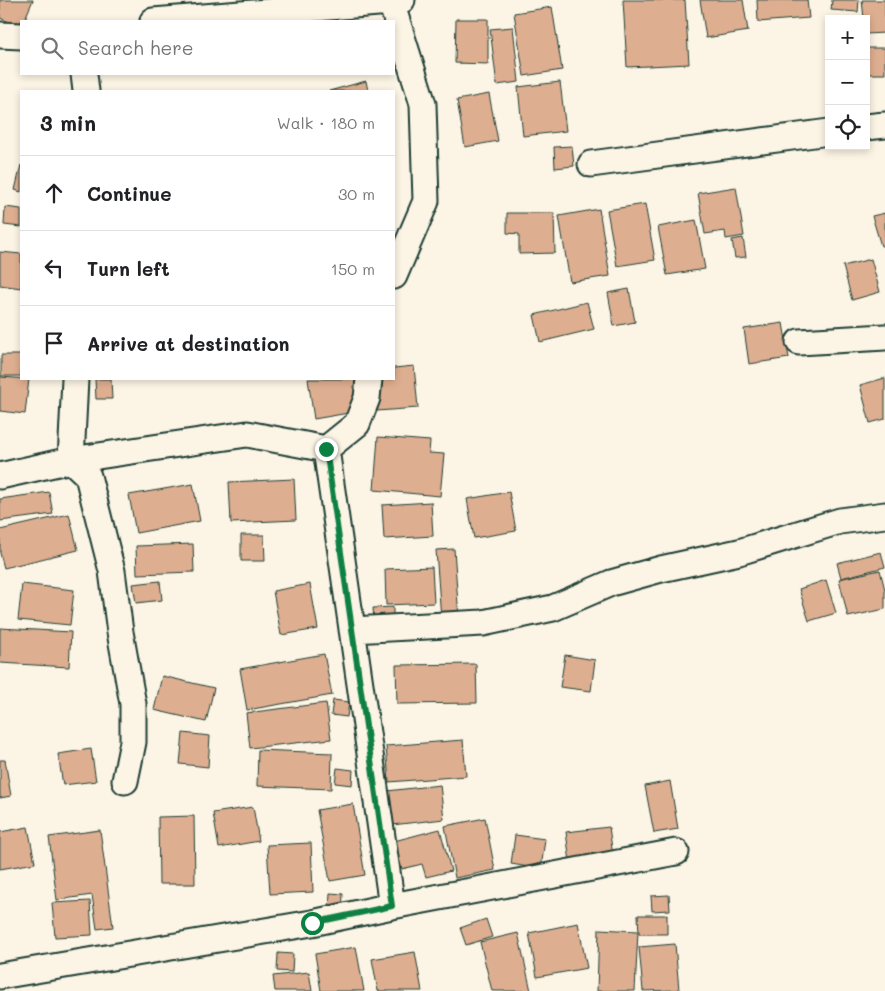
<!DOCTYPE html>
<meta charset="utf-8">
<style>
:root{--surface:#fff;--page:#f6f6f6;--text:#202124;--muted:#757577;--line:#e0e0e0}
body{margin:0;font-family:Mali,sans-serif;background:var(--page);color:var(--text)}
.controls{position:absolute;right:15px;top:15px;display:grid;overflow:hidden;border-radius:0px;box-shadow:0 2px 8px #0003}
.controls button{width:45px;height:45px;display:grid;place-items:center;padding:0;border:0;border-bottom:1px solid var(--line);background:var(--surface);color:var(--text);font:25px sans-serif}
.stop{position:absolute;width:15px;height:15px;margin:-11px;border:4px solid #0b8043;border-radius:50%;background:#fff}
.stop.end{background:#0b8043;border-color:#fff;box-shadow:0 1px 5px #0008}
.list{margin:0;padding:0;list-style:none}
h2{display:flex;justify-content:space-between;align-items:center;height:65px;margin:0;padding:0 20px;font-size:21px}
h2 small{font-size:16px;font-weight:400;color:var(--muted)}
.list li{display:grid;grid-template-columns:32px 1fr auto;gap:15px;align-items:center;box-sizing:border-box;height:75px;padding:0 20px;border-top:1px solid var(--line)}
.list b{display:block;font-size:19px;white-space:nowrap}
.list em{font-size:16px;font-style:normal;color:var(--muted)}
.icon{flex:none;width:28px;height:28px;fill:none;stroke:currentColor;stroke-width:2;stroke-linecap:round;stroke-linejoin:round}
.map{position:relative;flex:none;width:885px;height:991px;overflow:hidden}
.search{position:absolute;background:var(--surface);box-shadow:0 2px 8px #0003;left:20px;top:20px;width:375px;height:55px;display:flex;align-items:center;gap:12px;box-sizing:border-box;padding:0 18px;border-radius:0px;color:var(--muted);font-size:19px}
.panel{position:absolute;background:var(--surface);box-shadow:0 2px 8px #0003;left:20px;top:90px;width:375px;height:290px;border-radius:0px}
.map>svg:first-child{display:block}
.building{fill:#deae90;stroke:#1f3d34}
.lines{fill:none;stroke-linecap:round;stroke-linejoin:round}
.street-casing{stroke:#1f3d34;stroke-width:29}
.street{stroke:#fcf5e5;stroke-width:25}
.route{stroke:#0b8043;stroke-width:6}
</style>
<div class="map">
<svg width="885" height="991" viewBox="0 0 885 991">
<rect width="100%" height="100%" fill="#fcf5e5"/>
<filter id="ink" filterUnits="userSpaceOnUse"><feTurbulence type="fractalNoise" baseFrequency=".02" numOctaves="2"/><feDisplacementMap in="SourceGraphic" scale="10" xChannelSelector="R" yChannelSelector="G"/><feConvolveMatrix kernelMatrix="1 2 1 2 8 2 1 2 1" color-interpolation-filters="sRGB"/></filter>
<g filter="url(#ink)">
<path class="building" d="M0 0H33L24 21H21V27L0 18Z
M623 0H685L689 64 627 67Z
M700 0H743L748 31 706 38Z
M757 0H807L809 18 758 22Z
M832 0H859L858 12 831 10Z
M862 0H885V33L866 34V19H864Z
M552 7 562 70 524 76 514 13Z
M456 19H488V64L455 63Z
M513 27 519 82 497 85 490 29Z
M866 48H885V74H866Z
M366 81 368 91H329Z
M560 82 566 131 523 136 518 87Z
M489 94 498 141 465 147 457 100Z
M572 146 574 166 555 168 554 147Z
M21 165V192L15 190Z
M736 187 744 236 726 239 725 231 705 234 698 193Z
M645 204 655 260 617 266 607 210Z
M5 207 21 209V227L4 225Z
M599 209 610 276 570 282 559 216Z
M507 213H554L555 253 519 254V234L507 233Z
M885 213V245L881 246 872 216Z
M696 220 705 269 667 275 658 227Z
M743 238 746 257 735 258 732 240Z
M0 252 21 254V288L0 285Z
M871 259 880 292 852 300 843 266Z
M629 289 635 322 614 326 608 293Z
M587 302 594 329 540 342 534 315Z
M783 323 789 358 749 364 744 329Z
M1 355H21V376H1Z
M414 366 418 408 377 411 374 379H394V368Z
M0 377 29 379 25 414 0 411Z
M885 378V419L870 423 860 385Z
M95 379H111L112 399H96Z
M308 379H355L360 411 314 419Z
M378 437 430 441 429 453 444 454 440 496 374 490Z
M294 479 296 520 231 523 229 482Z
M193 484 200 521 136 533 129 495Z
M49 492 53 514 0 521V499Z
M509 492 516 531 474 538 467 499Z
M431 502 433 536 384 539 382 505Z
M69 514 78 550 4 568 0 553V530Z
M241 535H264L265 561H241Z
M193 544 194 572 137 574 136 546Z
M454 549 459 618 441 619 436 550Z
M881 552 885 567 841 578 837 563Z
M432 567 434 603 386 605 385 569Z
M880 570 885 590V609L848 617 839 579Z
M826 580 836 613 809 621 799 589Z
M160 581 162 600 136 603 133 584Z
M22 584 74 590 70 625 18 620Z
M310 584 318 629 281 635 273 591Z
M393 607V619L374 620 373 608Z
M0 628 71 632 69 667 0 663Z
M324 654 332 695 247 710 240 669Z
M565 655 595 660 591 691 560 687Z
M476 664 477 703 397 704 396 665Z
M162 676 214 688 206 722 154 710Z
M333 700 349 702 347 717 331 715Z
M326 703 331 739 250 748 246 713Z
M183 733 210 736 208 767 180 764Z
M463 740 466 776 389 782 386 746Z
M91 749 96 781 63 785 58 754Z
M258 750 332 753 331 789 257 786Z
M0 760H5L11 796 0 798Z
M337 768 353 770 352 785 335 783Z
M670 781 678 829 654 833 645 786Z
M440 785 444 819 392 825 387 791Z
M353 804 365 875 330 881 317 810Z
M253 807 259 841 219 848 213 813Z
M194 816 195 884H159L158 817Z
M485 818 495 870 455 878 445 826Z
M28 827 35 863 0 869V832Z
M609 827 613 856 570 862 566 832Z
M440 829 451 871 426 877 422 864 402 869 394 841Z
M100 830 113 927 97 929 92 895 57 900 49 837Z
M515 835 545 839 541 869 511 864Z
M311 843 313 892 270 894 267 845Z
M330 893 343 894 342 912 329 911Z
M669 895 670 910 652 911 651 896Z
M90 901 92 935 55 937 52 903Z
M638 915H667V934H639Z
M486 919 492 937 466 945 460 928Z
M578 923 587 968 537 977 529 933Z
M599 929 638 931 635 991H597Z
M518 933 531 991H492L480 942Z
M675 944 679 990 643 991 639 947Z
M356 947 364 991H321L315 954Z
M415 952 422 991H378L372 959Z
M278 953 293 954 292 972 277 971Z
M309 972 312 991H275L273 976Z"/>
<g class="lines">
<defs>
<path id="street" d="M391 2 423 104 426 201 394 276
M153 21 391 2 402 0
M0 35 21 36
M84 74 86 91
M866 127 885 125
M591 164 829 132
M799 342 885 337
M75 379 71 460 88 476 112 571 120 632 133 704V742L125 781
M0 476 71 460 247 434 326 449 357 424 367 398 369 379
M352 630 483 623 553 608 611 583 661 569 739 552 840 521 885 515
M392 906 676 852
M0 976 312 923 392 906 326 449"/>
</defs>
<use href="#street" class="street-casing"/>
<use href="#street" class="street"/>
</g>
</g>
<g class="lines" filter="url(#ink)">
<path class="route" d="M312 923 392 906 326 449"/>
</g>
</svg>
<div class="controls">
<button>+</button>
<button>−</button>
<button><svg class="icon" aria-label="locate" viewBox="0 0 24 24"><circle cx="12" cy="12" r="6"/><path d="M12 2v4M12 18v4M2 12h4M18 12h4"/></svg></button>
</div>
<div class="stop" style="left:312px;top:923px"></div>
<div class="stop end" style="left:326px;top:449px"></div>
<div class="search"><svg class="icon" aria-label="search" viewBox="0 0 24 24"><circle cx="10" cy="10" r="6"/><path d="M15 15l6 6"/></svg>Search here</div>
<section class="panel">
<h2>3 min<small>Walk · 180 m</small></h2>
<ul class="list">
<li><svg class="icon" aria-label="ahead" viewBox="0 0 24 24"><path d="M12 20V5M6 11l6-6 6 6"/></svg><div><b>Continue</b></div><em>30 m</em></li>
<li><svg class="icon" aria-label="left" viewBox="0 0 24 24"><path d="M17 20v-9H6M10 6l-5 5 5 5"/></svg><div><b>Turn left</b></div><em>150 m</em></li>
<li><svg class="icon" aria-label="arrive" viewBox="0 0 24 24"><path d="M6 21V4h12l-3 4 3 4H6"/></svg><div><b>Arrive at destination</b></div></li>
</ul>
</section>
</div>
